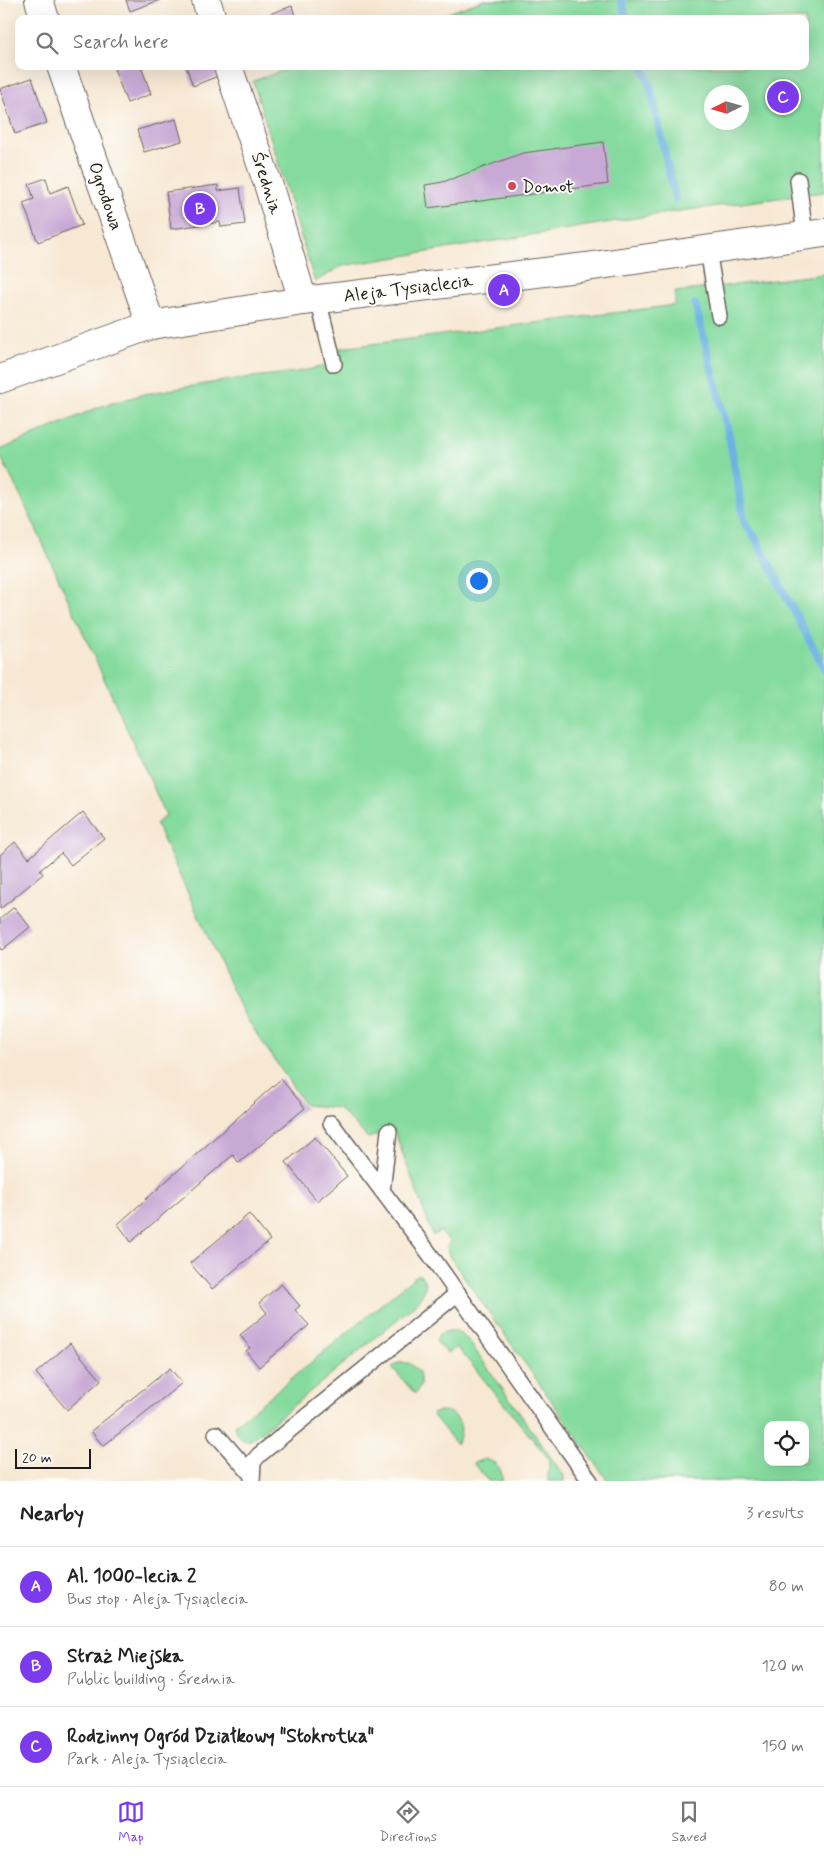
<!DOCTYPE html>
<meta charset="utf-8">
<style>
:root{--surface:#fff;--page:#f2f2f2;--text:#222;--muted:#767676;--line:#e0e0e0;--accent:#7c3aed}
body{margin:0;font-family:Mynerve,sans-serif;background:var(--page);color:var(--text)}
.controls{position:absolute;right:15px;bottom:15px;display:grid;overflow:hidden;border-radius:10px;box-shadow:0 5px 20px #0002}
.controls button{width:45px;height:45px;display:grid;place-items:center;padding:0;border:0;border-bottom:1px solid var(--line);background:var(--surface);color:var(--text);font:25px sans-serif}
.compass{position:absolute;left:704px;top:85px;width:45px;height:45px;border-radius:50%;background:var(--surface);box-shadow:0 5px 20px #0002;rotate:265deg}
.scale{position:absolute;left:15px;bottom:12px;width:76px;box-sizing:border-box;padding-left:5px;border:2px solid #1c1c1c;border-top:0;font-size:14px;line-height:18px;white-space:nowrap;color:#1c1c1c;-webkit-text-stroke:4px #fdfcf7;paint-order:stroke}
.you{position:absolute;left:478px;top:580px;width:18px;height:18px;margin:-12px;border:4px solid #fff;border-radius:50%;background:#1a73e8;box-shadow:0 0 0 8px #1a73e833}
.badge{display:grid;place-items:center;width:32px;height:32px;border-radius:50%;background:var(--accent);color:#fff;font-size:16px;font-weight:700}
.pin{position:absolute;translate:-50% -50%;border:2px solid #fff;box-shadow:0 1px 5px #0006}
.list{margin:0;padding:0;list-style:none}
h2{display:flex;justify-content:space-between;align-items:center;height:65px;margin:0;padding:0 20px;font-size:21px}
h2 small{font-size:16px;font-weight:400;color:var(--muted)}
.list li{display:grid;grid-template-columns:32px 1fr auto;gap:15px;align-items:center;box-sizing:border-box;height:80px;padding:0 20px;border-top:1px solid var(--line)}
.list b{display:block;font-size:19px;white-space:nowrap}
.list p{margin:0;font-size:16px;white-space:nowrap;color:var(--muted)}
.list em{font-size:16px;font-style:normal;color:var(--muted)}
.icon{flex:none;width:28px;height:28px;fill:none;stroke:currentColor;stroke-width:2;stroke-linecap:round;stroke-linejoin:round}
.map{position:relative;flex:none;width:824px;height:1481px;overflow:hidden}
.search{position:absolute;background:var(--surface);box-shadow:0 5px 20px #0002;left:15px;right:15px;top:15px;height:55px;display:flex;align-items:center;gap:12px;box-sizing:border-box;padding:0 18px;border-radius:10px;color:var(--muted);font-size:19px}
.sheet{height:305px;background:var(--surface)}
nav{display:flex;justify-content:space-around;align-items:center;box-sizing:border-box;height:70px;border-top:1px solid var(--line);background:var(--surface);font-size:14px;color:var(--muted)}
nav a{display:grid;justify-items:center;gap:2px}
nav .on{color:var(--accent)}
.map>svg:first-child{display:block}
.green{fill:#85db9f;stroke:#507c5e;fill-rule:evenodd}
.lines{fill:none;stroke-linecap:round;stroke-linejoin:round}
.stream{stroke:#6cb2e2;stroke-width:8}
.building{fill:#c8a9d5}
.lane-casing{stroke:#69635c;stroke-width:18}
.street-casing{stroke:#69635c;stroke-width:30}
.secondary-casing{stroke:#69635c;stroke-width:30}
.lane{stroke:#fff;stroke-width:15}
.street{stroke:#fff;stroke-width:28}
.secondary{stroke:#fff;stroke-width:28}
.poi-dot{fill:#d1495b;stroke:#fdfcf7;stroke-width:2}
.labels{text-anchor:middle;stroke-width:4;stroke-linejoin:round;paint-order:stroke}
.street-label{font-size:18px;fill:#1c1c1c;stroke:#fdfcf7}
.poi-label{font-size:18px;fill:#1c1c1c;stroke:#fdfcf7;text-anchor:start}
</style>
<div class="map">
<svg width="824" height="1481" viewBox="0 0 824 1481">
<rect width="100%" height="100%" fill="#fdfcf7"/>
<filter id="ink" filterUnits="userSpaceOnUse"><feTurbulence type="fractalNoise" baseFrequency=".02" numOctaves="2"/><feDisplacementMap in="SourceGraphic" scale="10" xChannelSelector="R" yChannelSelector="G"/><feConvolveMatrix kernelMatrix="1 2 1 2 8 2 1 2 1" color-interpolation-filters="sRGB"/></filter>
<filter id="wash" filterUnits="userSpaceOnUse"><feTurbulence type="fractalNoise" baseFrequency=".0096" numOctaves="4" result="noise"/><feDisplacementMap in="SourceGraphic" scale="20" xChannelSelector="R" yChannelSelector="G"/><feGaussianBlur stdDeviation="1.12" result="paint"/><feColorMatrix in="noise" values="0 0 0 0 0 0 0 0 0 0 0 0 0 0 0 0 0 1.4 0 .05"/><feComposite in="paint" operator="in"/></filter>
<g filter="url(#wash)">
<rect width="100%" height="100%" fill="#f7e8d3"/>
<path class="green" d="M484 0H824V192L666 213 342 266 315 282 253 81 296 66H805V19H431ZM712 92H742V122H712Z
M824 274V1481H608L449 1256 447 1246 450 1242 440 1231 433 1236 394 1130 368 1138 338 1108 305 1105 244 1015 156 824 166 815 32 520 0 455V450L99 407 144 394 235 379 297 372 343 362 340 348 675 305V292ZM768 1425H805V1462H768Z
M417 1275H421L426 1284 422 1295 417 1303 254 1438C244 1445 234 1436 235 1425Z
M449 1331H457L468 1340 564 1476V1481H548L549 1459 457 1347 450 1352H446L436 1341 439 1334Z
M398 1363H409L419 1372 421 1385 415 1394 392 1367Z
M439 1411C458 1410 467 1428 456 1444L432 1414Z
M485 1459C497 1462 503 1469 502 1481H488L473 1463Z"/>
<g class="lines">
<path class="stream" d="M621 0 627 19
M643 66 650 86 675 199
M695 304 729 435 745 524 755 537 824 668"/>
</g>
<g id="blocks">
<path class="building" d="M126 0H160L130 11Z
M292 6 296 19H258V18Z
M113 66H141L151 94 127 103Z
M186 66H214L218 76 193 86Z
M32 78 47 123 15 134 0 89Z
M176 119 182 141 144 152 137 130Z
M603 142 608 184 428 208 425 185 443 182 523 153Z
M46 178 50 193 68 186 82 225 38 242 23 203 34 199 29 184Z
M218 185V191L240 188 245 224 221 227 220 222 171 229 166 192Z
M83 812 104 838 71 865 61 853 40 870 43 874 0 909V855L15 842 29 858Z
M14 907 30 927 2 950 0 949V919Z
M281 1079 305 1108 239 1163 233 1155 131 1242 118 1224Z
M315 1137 347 1176 317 1201 286 1162Z
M249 1214 270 1240 212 1289 190 1263Z
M281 1284 300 1306 295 1310 309 1325 259 1367 246 1351 250 1348 240 1335 267 1313 259 1303Z
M70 1343 101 1380 67 1410 36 1373Z
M170 1368 182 1383 103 1446 91 1431Z"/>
</g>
</g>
<g filter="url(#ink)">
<use href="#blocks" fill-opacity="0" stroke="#69635c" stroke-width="1"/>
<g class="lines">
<defs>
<path id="lane" d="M798 180 805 236
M708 250 719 316
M318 299 334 364
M331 1123 429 1253 590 1481
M382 1191 389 1131
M216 1434 251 1474
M252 1481 253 1462 259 1455 458 1293"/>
<path id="street" d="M39 0 45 19
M206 0 212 19
M61 66 151 325
M228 66 269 187 303 301"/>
<path id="secondary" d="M0 379 151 325 303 301 586 267 824 233"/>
</defs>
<use href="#lane" class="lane-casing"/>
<use href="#street" class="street-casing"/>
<use href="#secondary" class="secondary-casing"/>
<use href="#lane" class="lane"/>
<use href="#street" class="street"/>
<use href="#secondary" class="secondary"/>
</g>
</g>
<circle class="poi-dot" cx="512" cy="186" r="5"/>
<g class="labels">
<g class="street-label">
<text transform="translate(267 183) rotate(72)" y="6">Średnia</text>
<text transform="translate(106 196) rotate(71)" y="6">Ogrodowa</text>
<text transform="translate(408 288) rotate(-7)" y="6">Aleja Tysiąclecia</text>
</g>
<g class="poi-label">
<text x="522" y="192">Domot</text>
</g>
</g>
</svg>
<div class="controls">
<button><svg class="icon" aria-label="locate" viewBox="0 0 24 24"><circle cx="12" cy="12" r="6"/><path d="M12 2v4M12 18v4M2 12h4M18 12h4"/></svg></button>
</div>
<svg class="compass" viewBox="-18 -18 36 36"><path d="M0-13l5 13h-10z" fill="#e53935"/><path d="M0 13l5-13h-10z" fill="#767676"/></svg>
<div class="scale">20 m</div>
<div class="you"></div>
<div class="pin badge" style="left:504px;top:290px">A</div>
<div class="pin badge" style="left:200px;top:209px">B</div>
<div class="pin badge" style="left:783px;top:97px">C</div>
<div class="search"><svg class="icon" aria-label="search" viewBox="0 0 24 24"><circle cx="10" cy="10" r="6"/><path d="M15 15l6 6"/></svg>Search here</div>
</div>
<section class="sheet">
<h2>Nearby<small>3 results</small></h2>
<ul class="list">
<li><span class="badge">A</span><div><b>Al. 1000-lecia 2</b><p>Bus stop · Aleja Tysiąclecia</p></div><em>80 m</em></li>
<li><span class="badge">B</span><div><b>Straż Miejska</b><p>Public building · Średnia</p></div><em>120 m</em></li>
<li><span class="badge">C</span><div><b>Rodzinny Ogród Działkowy &quot;Stokrotka&quot;</b><p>Park · Aleja Tysiąclecia</p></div><em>150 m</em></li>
</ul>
</section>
<nav>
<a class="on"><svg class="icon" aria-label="map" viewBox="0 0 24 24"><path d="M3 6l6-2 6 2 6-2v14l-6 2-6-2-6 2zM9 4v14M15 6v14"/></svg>Map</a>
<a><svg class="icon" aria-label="directions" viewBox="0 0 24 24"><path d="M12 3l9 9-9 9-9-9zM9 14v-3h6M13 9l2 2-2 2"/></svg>Directions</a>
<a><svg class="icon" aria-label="saved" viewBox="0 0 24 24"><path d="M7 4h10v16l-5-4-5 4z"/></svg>Saved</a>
</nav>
